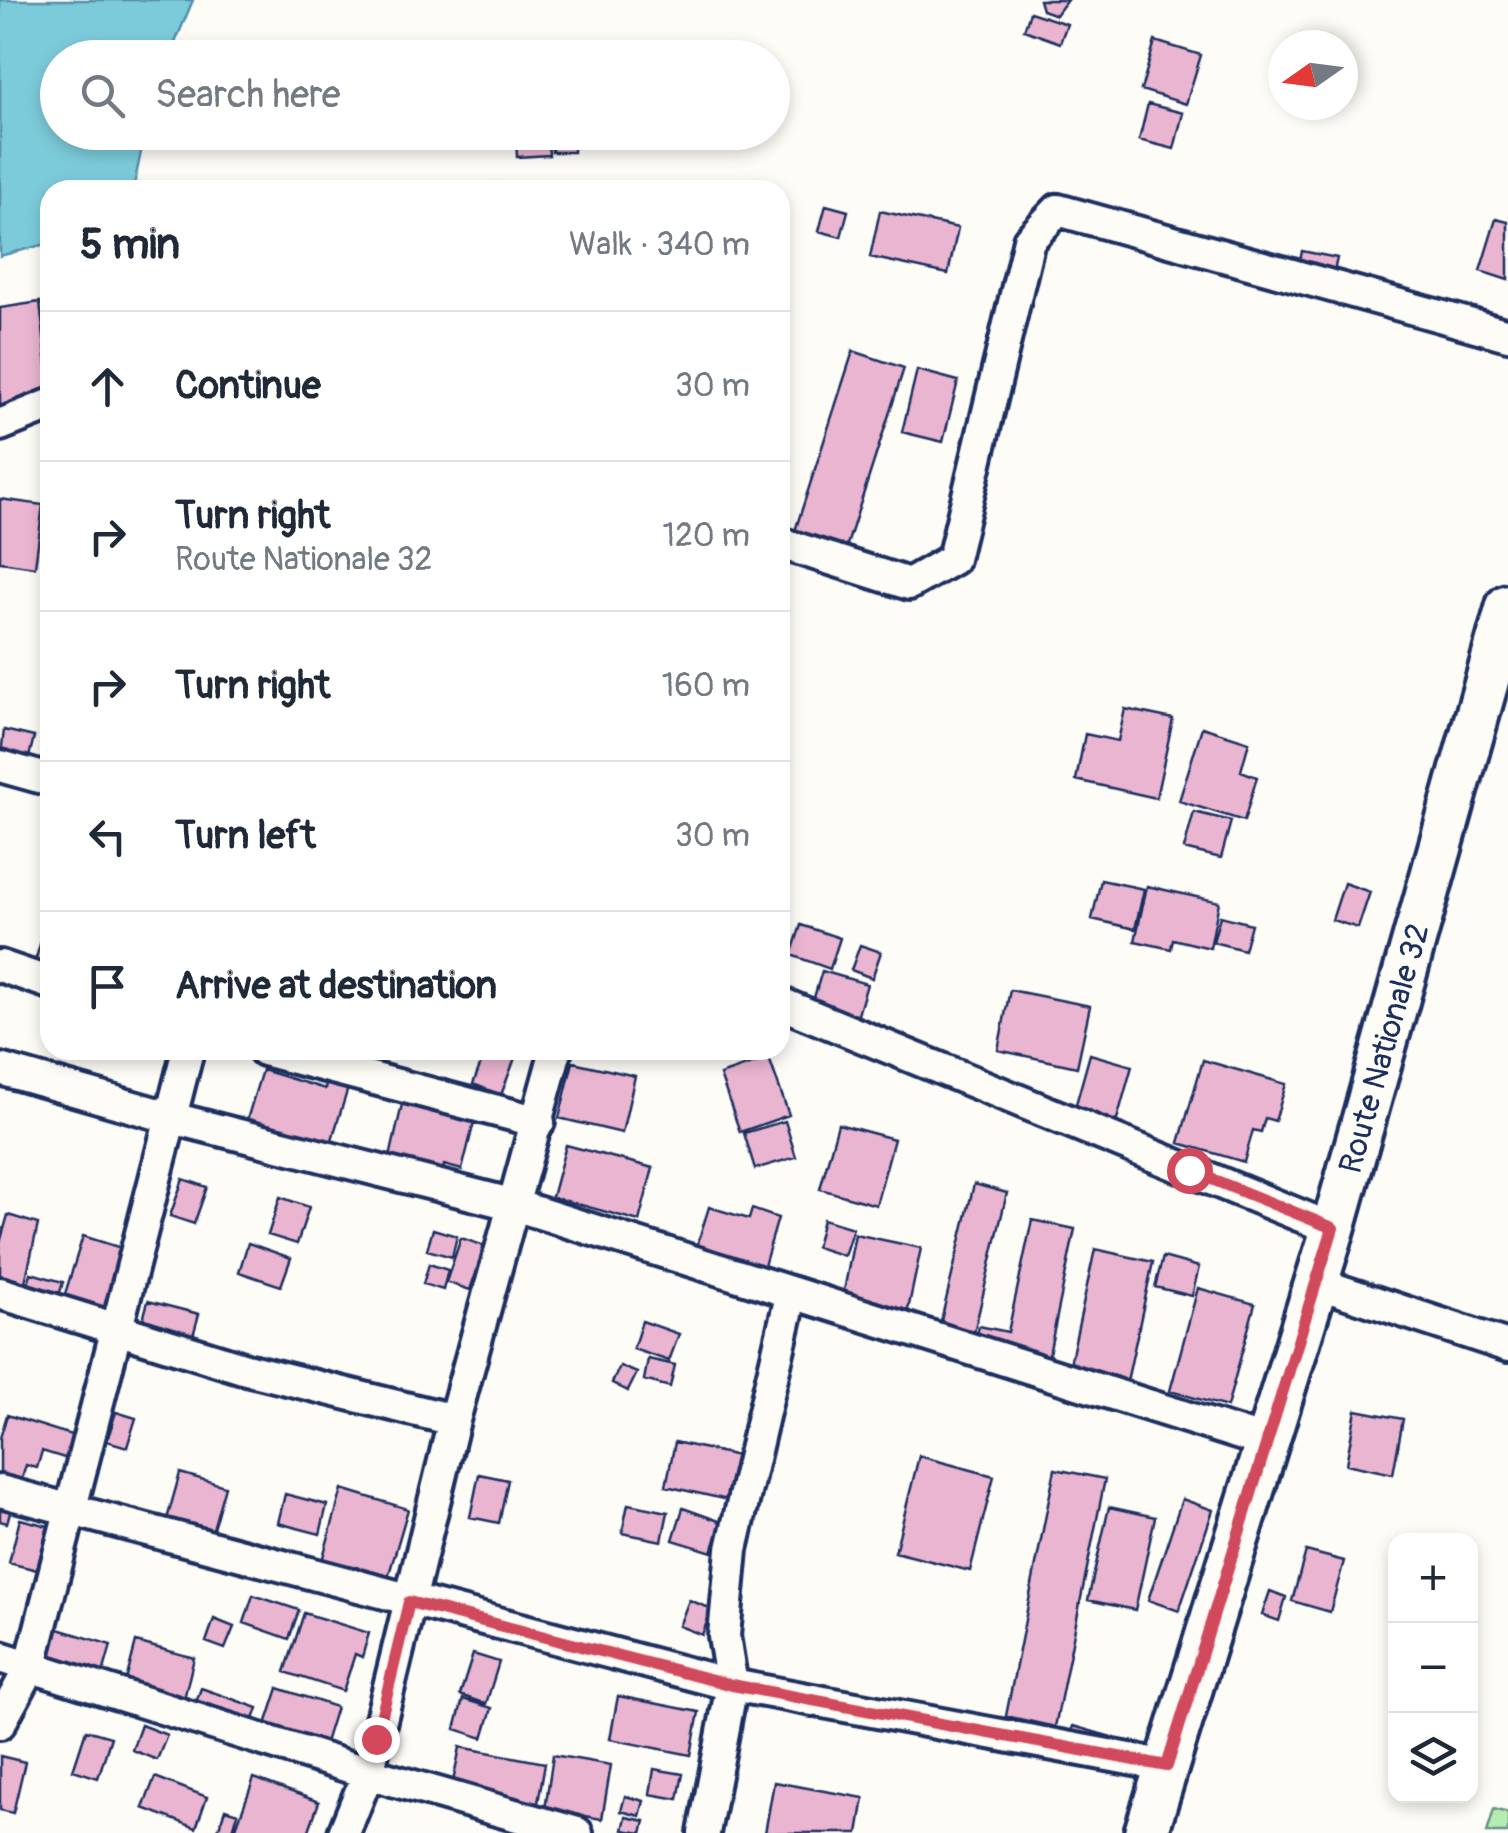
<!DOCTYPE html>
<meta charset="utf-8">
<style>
:root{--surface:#fff;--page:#f6f6f7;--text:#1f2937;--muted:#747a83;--line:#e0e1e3}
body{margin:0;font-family:Pangolin,sans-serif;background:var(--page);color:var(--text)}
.controls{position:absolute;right:30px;bottom:30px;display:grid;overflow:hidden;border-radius:20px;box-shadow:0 5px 15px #0003}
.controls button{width:90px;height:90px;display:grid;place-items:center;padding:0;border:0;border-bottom:2px solid var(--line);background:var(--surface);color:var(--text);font:50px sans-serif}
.compass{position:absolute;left:1268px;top:30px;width:90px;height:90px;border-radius:50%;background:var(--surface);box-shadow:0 5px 15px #0003;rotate:256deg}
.stop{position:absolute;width:30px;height:30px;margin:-22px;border:8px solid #d1495b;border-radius:50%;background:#fff}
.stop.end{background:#d1495b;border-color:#fff;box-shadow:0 2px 10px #0008}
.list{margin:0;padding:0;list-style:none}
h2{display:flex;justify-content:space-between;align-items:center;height:130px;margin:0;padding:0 40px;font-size:42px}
h2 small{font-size:32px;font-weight:400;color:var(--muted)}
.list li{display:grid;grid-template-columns:65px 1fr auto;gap:30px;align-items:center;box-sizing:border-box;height:150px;padding:0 40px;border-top:2px solid var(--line)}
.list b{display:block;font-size:38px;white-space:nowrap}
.list p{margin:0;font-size:32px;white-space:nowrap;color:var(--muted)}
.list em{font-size:32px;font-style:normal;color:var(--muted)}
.icon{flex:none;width:55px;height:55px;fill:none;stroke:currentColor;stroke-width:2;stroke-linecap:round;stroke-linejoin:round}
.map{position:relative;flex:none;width:1508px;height:1833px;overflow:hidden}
.search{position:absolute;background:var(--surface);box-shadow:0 5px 15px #0003;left:40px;top:40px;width:750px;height:110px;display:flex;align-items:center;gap:25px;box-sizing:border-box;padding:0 35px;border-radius:55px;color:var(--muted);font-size:38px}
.panel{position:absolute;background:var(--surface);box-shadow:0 5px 15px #0003;left:40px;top:180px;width:750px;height:880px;border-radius:30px}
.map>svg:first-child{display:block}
.green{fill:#b5edb0;stroke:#688e87;stroke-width:2.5}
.water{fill:#7ccbda;stroke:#558da8;stroke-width:2.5}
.building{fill:#eab5d0;stroke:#1b2f5e;stroke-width:2.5}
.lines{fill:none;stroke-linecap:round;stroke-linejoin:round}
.street-casing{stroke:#1b2f5e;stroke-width:38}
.secondary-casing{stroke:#1b2f5e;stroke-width:50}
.street{stroke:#fdfcf7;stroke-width:30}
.secondary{stroke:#fdfcf7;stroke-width:42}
.route{stroke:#d1495b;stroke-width:12}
.labels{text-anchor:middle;stroke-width:8;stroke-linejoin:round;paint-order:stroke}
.street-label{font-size:32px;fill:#1b2f5e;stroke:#fdfcf7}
</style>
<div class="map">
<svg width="1508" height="1833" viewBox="0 0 1508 1833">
<rect width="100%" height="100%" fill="#fdfcf7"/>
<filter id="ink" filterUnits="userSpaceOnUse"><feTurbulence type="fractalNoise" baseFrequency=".01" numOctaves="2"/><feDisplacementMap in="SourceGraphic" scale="20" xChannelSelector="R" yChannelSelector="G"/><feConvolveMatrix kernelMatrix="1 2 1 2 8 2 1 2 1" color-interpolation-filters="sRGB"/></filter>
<g filter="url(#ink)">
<path class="green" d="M1494 1809 1508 1813V1833H1487Z"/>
<path class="water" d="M0 0H193L169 57 58 58V132L145 133 133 190H50V243L0 256Z"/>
<path class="building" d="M1039 0H1067L1056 15 1042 10Z
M1030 12 1067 24 1060 43 1024 30Z
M1155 41 1201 55 1186 104 1141 90Z
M1148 104 1183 113 1174 149 1139 140Z
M581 132H603L602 144 580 142Z
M552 133H573V152H552Z
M548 134 549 155 517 157 516 135Z
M495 183 496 190H467V186Z
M826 205 848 211 841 237 819 231Z
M880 211 958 228 948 274 870 257Z
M1496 219 1508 222V280L1480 271Z
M1302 251 1337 258 1331 285 1297 278Z
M40 302 50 392 0 416V308Z
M853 351 904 368 838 573 794 534Z
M917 370 958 381 943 442 902 432Z
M0 499 43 505 35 567 0 562Z
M1125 709 1173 719 1156 798 1076 780 1085 734 1118 741Z
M1202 727 1249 742 1241 771 1257 777 1244 821 1179 801Z
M4 730 34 737 26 769 0 762Z
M1194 812 1231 821 1221 858 1184 849Z
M1101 880 1144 889 1135 929 1092 919Z
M1344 883 1370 892 1358 928 1332 920Z
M1147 886 1219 902 1210 948 1173 939 1171 949 1135 941Z
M1220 916 1251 924 1244 950 1213 942Z
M801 925 840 938 830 969 791 955Z
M43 934 50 936V970L34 965Z
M860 945 881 952 872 978 851 970Z
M822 971 867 984 855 1025 810 1011Z
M1010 990 1090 1006 1077 1067 998 1050Z
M324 1050H370L365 1064Z
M486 1050H518L501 1095 473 1084Z
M1090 1054 1132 1066 1113 1134 1071 1122Z
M769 1058 789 1115 740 1132 720 1075Z
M1203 1060 1286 1084 1275 1121 1265 1118 1261 1132 1253 1130 1244 1162 1179 1143Z
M573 1062 635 1076 622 1133 559 1118Z
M262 1070 325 1089 327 1081 348 1088 326 1159 243 1133Z
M403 1100 475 1118 462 1170 444 1165 441 1179 388 1166Z
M785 1121 796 1157 755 1169 744 1133Z
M838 1124 894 1139 876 1205 820 1189Z
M566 1145 653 1168 639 1221 552 1197Z
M183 1179 207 1187 194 1224 170 1216Z
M974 1184 1007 1193 972 1341 938 1333Z
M280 1197 309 1207 297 1244 268 1235Z
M709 1207 749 1219 752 1209 778 1218 761 1276 694 1255Z
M8 1215 38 1224 24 1287 0 1280V1243Z
M823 1219 853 1228 844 1256 816 1247Z
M1032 1220 1075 1229 1047 1364 974 1348 979 1326 1008 1332Z
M433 1229 457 1236 452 1257 427 1250Z
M855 1234 921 1248 908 1310 843 1296Z
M83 1236 131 1251 112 1312 64 1297Z
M461 1238 485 1246 470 1290 446 1282Z
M248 1243 291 1258 281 1286 239 1272Z
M1095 1249 1153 1262 1126 1386 1068 1373Z
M1163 1257 1199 1267 1192 1296 1155 1287Z
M429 1264 448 1270 443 1290 423 1284Z
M31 1273 63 1282 58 1299 26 1290Z
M1198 1288 1255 1304 1227 1407 1170 1391Z
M148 1301 199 1314 191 1343 140 1331Z
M642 1321 679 1334 669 1361 633 1349Z
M648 1359 675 1365 670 1387 644 1380Z
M620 1366 637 1373 628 1391 612 1383Z
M1356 1410 1403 1419 1393 1474 1346 1464Z
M116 1412 136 1418 127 1447 107 1441Z
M7 1415 81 1438 74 1461 42 1451 37 1468 26 1465 20 1485 0 1479V1438Z
M675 1442 742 1457 732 1501 666 1486Z
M919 1456 994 1476 970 1571 895 1552Z
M1055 1469 1105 1479 1055 1727 1006 1716Z
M180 1473 225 1486 211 1536 166 1523Z
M479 1474 508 1480 499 1523 470 1517Z
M342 1489 408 1509 387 1581 322 1561Z
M285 1494 327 1505 320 1534 278 1523Z
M1182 1499 1213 1510 1179 1611 1148 1600Z
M0 1502 12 1505 7 1523 0 1521Z
M628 1504 668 1512 662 1541 622 1533Z
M1109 1507 1155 1517 1135 1610 1088 1600Z
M683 1508 722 1522 712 1552 673 1540Z
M20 1519 48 1526 37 1570 9 1563Z
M1306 1551 1344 1561 1330 1612 1292 1601Z
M1270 1591 1286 1597 1279 1621 1262 1615Z
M253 1595 299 1610 289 1639 244 1623Z
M689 1600 712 1609 702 1635 679 1626Z
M304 1613 369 1633 362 1657 355 1654 343 1691 285 1672Z
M214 1619 234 1627 225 1649 206 1642Z
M52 1627 111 1645 100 1684 41 1666Z
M136 1642 194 1658 181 1711 122 1696Z
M473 1654 499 1662 486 1704 460 1695Z
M201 1688 258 1708 249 1734 192 1714Z
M278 1688 336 1707 319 1762 260 1743Z
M618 1696 699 1712 691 1755 610 1739Z
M463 1699 492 1708 483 1738 455 1729Z
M141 1725 167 1735 157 1760 132 1750Z
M1073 1726 1112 1737 1108 1751 1069 1740Z
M86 1730 111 1737 98 1778 73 1770Z
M460 1747 545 1763 536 1814 450 1797Z
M553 1755 611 1765 602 1819 545 1809Z
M0 1756 25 1762 13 1813 0 1810Z
M654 1769 683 1774 678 1799 650 1794Z
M155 1777 207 1797 196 1828 143 1808Z
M254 1778 319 1802 308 1833H234Z
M774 1782 864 1798 858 1833H765Z
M625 1796 644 1801 640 1816 621 1811Z
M225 1809 238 1813 232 1833 218 1830Z
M626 1817 645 1821 642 1833 623 1830Z"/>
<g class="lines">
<defs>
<path id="street" d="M0 425 50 405
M780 543 909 584 953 559 1029 240 1058 210 1508 335
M0 766 50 780
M0 966 50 983
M780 1003 1333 1229
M264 1050 539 1122
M0 1069 172 1118 511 1204 1268 1443
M1317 1283 1508 1346
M0 1293 246 1369 454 1420
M0 1491 732 1685 1167 1766
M0 1657 368 1773 577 1833
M0 1723 30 1668 188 1050
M344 1833 368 1773 454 1420 556 1050
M704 1833 732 1685 724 1636 732 1549 791 1296"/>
<g id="secondary">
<path id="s1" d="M1146 1833 1333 1229 1508 606"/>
</g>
</defs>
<use href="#street" class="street-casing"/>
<use href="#secondary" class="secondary-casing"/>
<use href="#street" class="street"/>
<use href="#secondary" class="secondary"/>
</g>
</g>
<g class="lines" filter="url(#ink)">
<path class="route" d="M376 1739 409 1602 732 1685 1167 1766 1333 1228 1189 1170"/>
</g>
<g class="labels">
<g class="street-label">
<text dy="11" stroke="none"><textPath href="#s1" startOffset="820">Route Nationale 32</textPath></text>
</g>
</g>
</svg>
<div class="controls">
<button>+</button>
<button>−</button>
<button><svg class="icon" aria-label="layers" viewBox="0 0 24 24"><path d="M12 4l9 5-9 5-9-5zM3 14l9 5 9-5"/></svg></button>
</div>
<svg class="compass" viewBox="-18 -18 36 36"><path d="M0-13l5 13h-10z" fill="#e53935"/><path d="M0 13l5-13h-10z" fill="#747a83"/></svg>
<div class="stop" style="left:1189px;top:1170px"></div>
<div class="stop end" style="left:376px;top:1739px"></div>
<div class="search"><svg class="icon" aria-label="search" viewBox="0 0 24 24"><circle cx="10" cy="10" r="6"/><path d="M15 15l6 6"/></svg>Search here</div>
<section class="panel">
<h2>5 min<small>Walk · 340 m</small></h2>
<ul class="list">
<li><svg class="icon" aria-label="ahead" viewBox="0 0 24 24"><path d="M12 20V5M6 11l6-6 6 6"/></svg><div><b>Continue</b></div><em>30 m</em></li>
<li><svg class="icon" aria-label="right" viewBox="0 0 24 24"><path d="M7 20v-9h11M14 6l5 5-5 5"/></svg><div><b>Turn right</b><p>Route Nationale 32</p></div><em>120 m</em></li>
<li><svg class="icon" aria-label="right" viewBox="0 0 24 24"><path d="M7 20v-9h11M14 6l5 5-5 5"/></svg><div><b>Turn right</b></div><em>160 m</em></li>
<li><svg class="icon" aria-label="left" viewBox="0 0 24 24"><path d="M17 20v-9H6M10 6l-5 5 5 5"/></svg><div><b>Turn left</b></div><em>30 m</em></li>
<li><svg class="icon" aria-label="arrive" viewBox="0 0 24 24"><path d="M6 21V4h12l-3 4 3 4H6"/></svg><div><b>Arrive at destination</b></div></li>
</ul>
</section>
</div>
